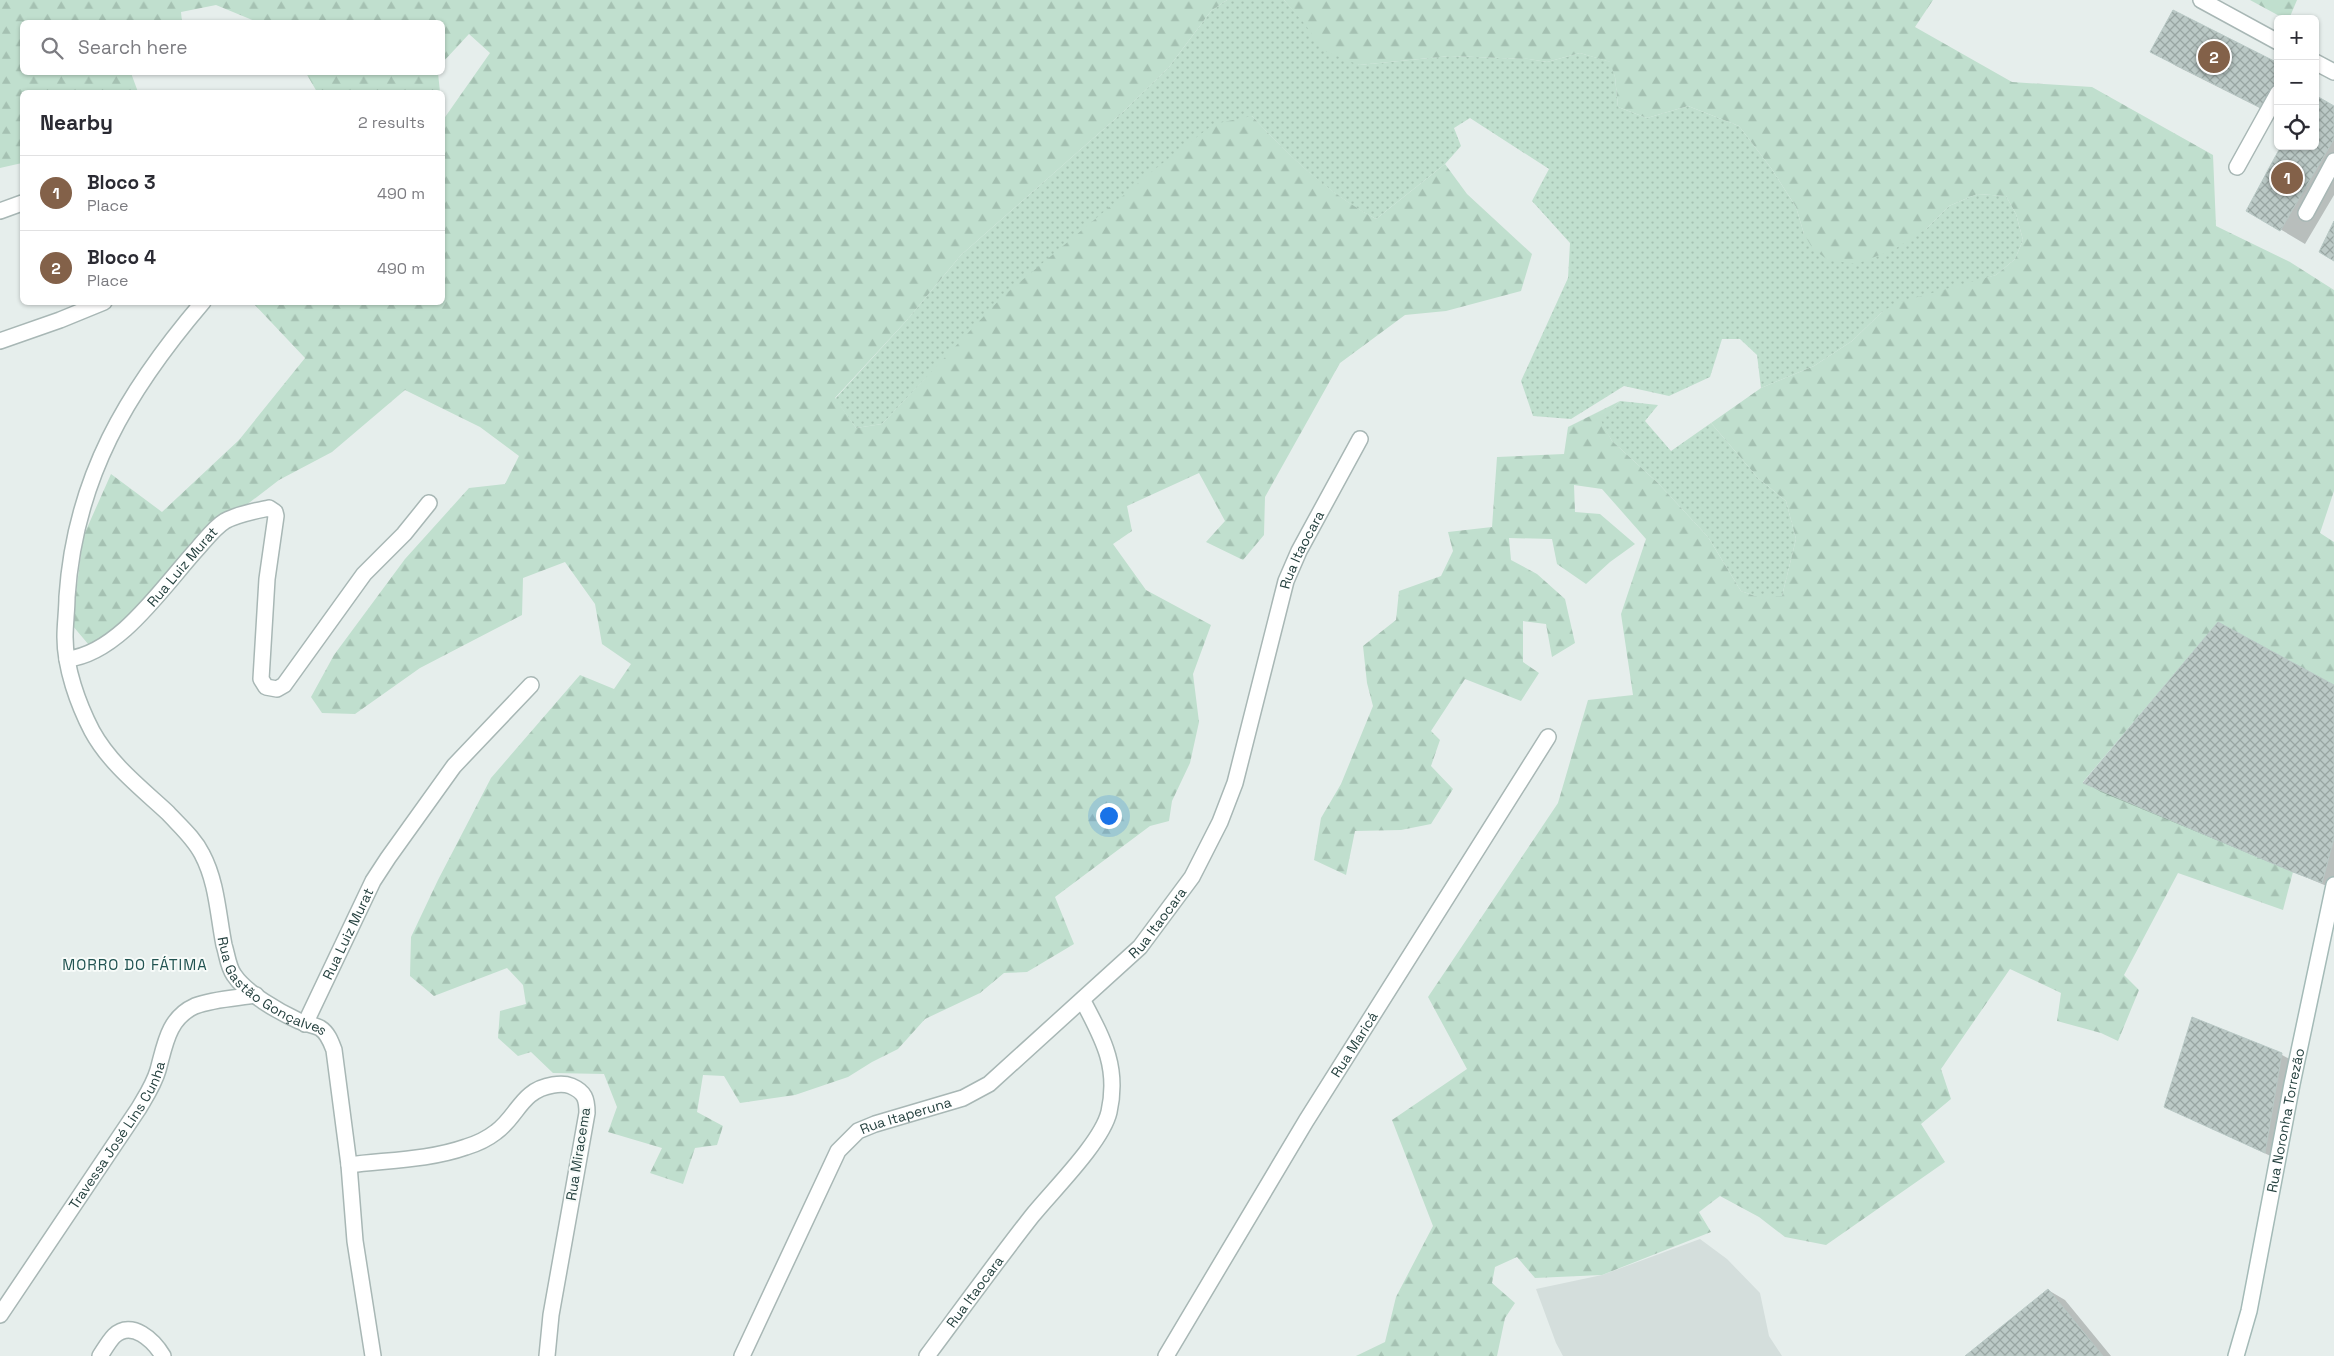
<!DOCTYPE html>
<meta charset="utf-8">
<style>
:root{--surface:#fff;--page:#f7f7f7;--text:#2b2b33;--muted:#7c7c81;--line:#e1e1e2;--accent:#836149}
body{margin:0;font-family:"Space Grotesk",sans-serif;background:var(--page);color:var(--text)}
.controls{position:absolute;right:15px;top:15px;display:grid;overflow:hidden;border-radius:8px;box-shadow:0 1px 4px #0004}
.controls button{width:45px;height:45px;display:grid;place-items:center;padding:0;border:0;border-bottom:1px solid var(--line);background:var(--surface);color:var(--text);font:25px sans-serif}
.you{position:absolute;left:1108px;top:815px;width:18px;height:18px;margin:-12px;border:4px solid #fff;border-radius:50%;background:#1a73e8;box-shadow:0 0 0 8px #1a73e833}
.badge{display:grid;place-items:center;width:32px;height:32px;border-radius:50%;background:var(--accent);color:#fff;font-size:16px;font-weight:700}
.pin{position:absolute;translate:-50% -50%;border:2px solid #fff;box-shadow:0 1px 5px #0006}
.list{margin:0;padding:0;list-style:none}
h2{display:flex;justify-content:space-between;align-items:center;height:65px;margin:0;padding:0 20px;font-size:21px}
h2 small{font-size:16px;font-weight:400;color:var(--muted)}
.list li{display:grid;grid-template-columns:32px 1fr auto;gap:15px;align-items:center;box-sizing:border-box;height:75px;padding:0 20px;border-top:1px solid var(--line)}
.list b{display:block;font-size:19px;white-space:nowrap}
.list p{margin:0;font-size:16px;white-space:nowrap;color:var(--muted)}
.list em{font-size:16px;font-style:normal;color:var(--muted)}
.icon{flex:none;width:28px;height:28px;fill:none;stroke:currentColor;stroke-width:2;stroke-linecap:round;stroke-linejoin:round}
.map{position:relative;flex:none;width:2334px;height:1356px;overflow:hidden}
.search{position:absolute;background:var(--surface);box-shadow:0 1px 4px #0004;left:20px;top:20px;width:425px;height:55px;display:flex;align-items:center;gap:12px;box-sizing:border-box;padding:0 18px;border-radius:8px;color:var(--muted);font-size:19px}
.panel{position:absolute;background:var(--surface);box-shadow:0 1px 4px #0004;left:20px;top:90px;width:425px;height:215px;border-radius:8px}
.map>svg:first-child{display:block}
.built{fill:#d4dedc}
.grass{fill:url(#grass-dots)}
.forest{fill:url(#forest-firs)}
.shadow{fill:#0003}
.building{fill:url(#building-cross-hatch);stroke:#b8c8c5}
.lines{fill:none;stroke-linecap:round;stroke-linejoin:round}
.street-casing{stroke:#a8b7b5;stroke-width:18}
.secondary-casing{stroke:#a4bab7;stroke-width:18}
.street{stroke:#fff;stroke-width:15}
.secondary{stroke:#fff;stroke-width:15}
.labels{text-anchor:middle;stroke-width:4;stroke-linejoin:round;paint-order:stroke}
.street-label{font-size:14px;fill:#25413f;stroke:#f7fbf9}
.neighbourhood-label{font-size:15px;letter-spacing:1px;fill:#215351;stroke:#f7fbf9}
</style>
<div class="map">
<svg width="2334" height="1356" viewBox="0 0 2334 1356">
<defs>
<pattern id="grass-dots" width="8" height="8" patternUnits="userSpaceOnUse" patternTransform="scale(1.25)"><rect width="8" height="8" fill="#c0dfce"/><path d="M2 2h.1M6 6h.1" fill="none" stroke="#a5c1b2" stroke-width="1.8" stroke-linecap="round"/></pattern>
<pattern id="forest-firs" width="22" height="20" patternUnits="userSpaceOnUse" patternTransform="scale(1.25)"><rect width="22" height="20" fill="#c0dfce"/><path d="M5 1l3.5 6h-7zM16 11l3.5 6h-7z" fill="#a5c1b2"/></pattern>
<pattern id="building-cross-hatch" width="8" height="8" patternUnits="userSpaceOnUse" patternTransform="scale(1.25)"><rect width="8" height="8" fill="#bbc9c6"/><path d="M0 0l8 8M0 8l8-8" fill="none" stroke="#98a5a2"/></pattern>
</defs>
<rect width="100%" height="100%" fill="#e6eeec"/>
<path class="built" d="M1700 1239 1727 1259 1760 1293 1769 1336 1782 1356H1563L1556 1343 1536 1289 1602 1275Z"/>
<path class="grass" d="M1227 0H1284L1303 21 1359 65 1450 56 1529 59 1547 62 1580 53 1611 62 1615 77 1618 107 1647 118 1688 106 1739 126 1771 168 1796 207 1804 234 1926 229 1949 206 1977 194 2006 196 2016 214 2023 240 2015 259 1996 275 1882 312 1852 341 1814 366 1761 388 1757 355 1740 339H1722L1710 377 1669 396 1624 386 1571 419 1533 416 1521 381 1568 278 1570 243 1532 201 1549 169 1470 118 1454 128 1461 146 1445 164 1376 219C1328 194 1289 156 1252 116L924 380 882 424 856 428 835 399 907 320 961 255 1123 112 1169 67 1211 11Z
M1620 401 1658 405 1645 421 1671 451 1711 423 1758 478 1786 501 1796 539 1782 596H1755L1741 591 1708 537 1658 483 1612 441 1600 421Z"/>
<path class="forest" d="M0 0H1227L1211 11 1169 67 1123 112 961 255 907 320 835 398 856 428 882 424 1002 297 1155 169 1214 124 1252 116C1289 156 1328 193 1376 219L1445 164 1467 194 1532 254 1521 291 1446 311 1405 315 1340 363 1265 497 1264 535 1243 560 1206 542 1225 521 1199 473 1127 506 1132 531 1113 544 1146 590 1211 625 1193 674 1199 722 1190 763 1172 801 1169 821 1150 826 1055 897 1074 944 1027 972 1004 973 980 993 925 1019 898 1049 872 1062 848 1077 795 1095 740 1103 724 1076 703 1075 697 1112 723 1126 717 1145 695 1148 683 1184 650 1173 662 1148 608 1132 617 1107 604 1074 553 1073 531 1052 518 1056 498 1038 500 1011 526 1004 523 985 507 968 434 996 410 976 411 937 438 880 491 778 580 675 614 689 631 664 602 644 595 604 565 562 523 578 522 615 420 668 355 714 322 713 311 697 334 655 405 559 469 488 505 484 519 456 480 427 405 390 332 452 279 480 185 552 143 611 94 651 72 625 83 537 111 474 162 512 239 440 305 358 253 303 442 302 443 120 490 53 469 34 443 62 442 22H257L216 5 181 12 182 22H22V72L131 73 138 92H22V163L0 168Z
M1284 0H1933L1915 27 2012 82 2092 87 2213 155 2216 226 2290 262 2334 290V491L2320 533 2334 542V685L2218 622 2083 782 2293 872 2283 910 2178 873 2124 975 2139 990 2118 1041 2101 1033 2057 1021 2061 993 2010 969 1941 1069 1951 1099 1921 1124 1945 1162 1826 1245 1785 1237 1759 1217 1720 1196 1699 1212 1711 1232 1602 1275 1535 1278 1517 1257 1495 1267 1492 1283 1515 1303 1505 1318 1497 1356H1356L1385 1342 1396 1297 1433 1226 1392 1120 1467 1069 1428 997 1558 803 1588 700 1633 695 1621 614 1646 539 1602 489 1574 485 1575 512 1600 514 1635 544 1610 562 1586 584 1557 564 1552 539 1509 538 1511 560 1537 574 1565 599 1575 643 1552 657 1546 624 1523 621V662L1539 673 1521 701 1465 679 1431 731 1440 740 1431 766 1453 789 1431 824 1401 830 1355 831 1346 875 1314 860 1321 818 1341 784 1373 706 1367 683 1363 646 1396 620 1399 591 1441 576 1453 551 1448 532 1492 527 1497 457 1564 454 1568 427 1620 401 1601 421 1612 441 1658 483 1708 537 1741 591 1755 596H1782L1796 539 1786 501 1758 478 1711 423 1761 388 1814 366 1852 341 1882 312 1896 303 1996 275 2015 259 2023 240 2016 214 2006 196 1977 194 1949 206 1926 229 1893 250 1856 264 1828 260 1813 249 1804 234 1796 207 1771 168 1739 126 1688 106 1647 118 1618 107 1615 77 1610 62 1580 53 1547 62 1529 59 1450 56 1359 65 1325 51 1303 22Z
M2250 0H2297L2289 19H2285Z
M306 73H438L440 92H317Z"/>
<path class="shadow" d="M2152 51 2278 64V117L2176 66Z
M2334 107V195L2305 244 2248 210 2315 146Z
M2334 687V889L2101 792 2085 782Z
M2193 1019 2282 1055 2299 1064 2281 1161 2166 1106Z
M2048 1290 2065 1300 2111 1356H1967Z"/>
<path class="building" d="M2173 10 2278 63V80L2261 108 2150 52Z
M2315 95 2334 106V139L2280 231 2246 211 2281 146H2315Z
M2334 221V261L2319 252Z
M2218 622 2334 685V838L2322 883 2293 872 2083 783Z
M2192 1017 2282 1053 2265 1153 2164 1107Z
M2048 1289 2103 1356H1965Z"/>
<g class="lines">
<defs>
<g id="street">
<path d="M2201 0 2278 42"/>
<path d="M2315 62 2334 72"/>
<path d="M2237 167 2278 93"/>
<path d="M0 211 22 203"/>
<path d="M2306 213 2334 161"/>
<path id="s1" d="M203 302C127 391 75 478 67 597 67 610 65 624 65 637 65 668 78 704 92 731 110 764 141 788 168 813 180 826 194 838 202 854 217 882 218 915 224 945 227 954 228 967 234 975 246 993 279 1012 299 1021 306 1024 314 1025 320 1028 328 1033 331 1042 334 1050L349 1165 355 1241 373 1356"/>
<path d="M0 341 60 320 104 302"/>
<path id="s2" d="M67 659C119 654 164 585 198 548 206 539 215 527 225 521 238 514 255 511 269 508L275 512 276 516 267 579 261 679 266 687 277 689 284 685 364 574 404 534 429 503"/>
<path id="s3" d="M305 1024 373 881 388 858 454 766 531 685"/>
<path d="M349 1165C388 1160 429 1160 466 1147 476 1144 487 1139 496 1132 518 1116 521 1090 553 1085 559 1084 566 1084 571 1086 585 1092 587 1099 587 1113L551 1315 547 1356"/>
<path id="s4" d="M0 1315 139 1108C146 1096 154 1084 158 1070 165 1045 168 1018 195 1006 213 999 237 998 256 995"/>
<path d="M100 1356C104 1350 109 1341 114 1336 132 1319 154 1341 163 1356"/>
<path id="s5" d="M742 1356 838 1151 858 1131 875 1124 963 1098 989 1084 1140 947 1192 877 1220 822 1235 783 1286 581 1299 551 1360 439"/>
<path id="s6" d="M927 1356C962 1309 996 1262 1032 1216 1053 1190 1102 1142 1109 1112 1119 1067 1103 1039 1083 1001"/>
<path id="s7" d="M1166 1356 1306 1121 1548 737"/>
</g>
<g id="secondary">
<path id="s8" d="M2236 1356 2249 1311 2292 1084 2334 885"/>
</g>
</defs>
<use href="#street" class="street-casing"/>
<use href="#secondary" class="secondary-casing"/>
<use href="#street" class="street"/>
<use href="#secondary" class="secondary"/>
</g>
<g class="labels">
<g class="street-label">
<text dy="5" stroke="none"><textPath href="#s5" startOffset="1032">Rua Itaocara</textPath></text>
<text dy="5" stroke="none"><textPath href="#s2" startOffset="151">Rua Luiz Murat</textPath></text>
<text dy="5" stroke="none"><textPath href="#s5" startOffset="628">Rua Itaocara</textPath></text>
<text dy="5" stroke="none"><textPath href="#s3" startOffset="100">Rua Luiz Murat</textPath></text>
<text dy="5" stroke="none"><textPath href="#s1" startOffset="796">Rua Gastão Gonçalves</textPath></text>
<text dy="5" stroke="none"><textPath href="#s7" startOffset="364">Rua Maricá</textPath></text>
<text dy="5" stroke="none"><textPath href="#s5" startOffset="305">Rua Itaperuna</textPath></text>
<text dy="5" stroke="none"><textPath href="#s8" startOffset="241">Rua Noronha Torrezão</textPath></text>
<text dy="5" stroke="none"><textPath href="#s4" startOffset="215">Travessa José Lins Cunha</textPath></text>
<text transform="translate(578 1154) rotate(-81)" y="5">Rua Miracema</text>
<text dy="5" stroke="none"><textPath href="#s6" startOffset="80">Rua Itaocara</textPath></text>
</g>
<g class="neighbourhood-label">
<text x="135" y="970">MORRO DO FÁTIMA</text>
</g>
</g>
</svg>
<div class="controls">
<button>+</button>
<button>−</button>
<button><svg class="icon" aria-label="locate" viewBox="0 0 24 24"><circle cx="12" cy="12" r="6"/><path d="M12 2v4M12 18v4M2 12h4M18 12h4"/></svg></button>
</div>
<div class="you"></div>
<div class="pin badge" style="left:2287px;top:178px">1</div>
<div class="pin badge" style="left:2214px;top:57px">2</div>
<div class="search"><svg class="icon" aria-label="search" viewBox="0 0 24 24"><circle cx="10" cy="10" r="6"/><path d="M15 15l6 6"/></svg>Search here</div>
<section class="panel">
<h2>Nearby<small>2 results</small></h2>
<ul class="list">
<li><span class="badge">1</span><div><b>Bloco 3</b><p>Place</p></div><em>490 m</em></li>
<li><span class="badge">2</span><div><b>Bloco 4</b><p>Place</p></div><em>490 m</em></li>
</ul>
</section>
</div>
